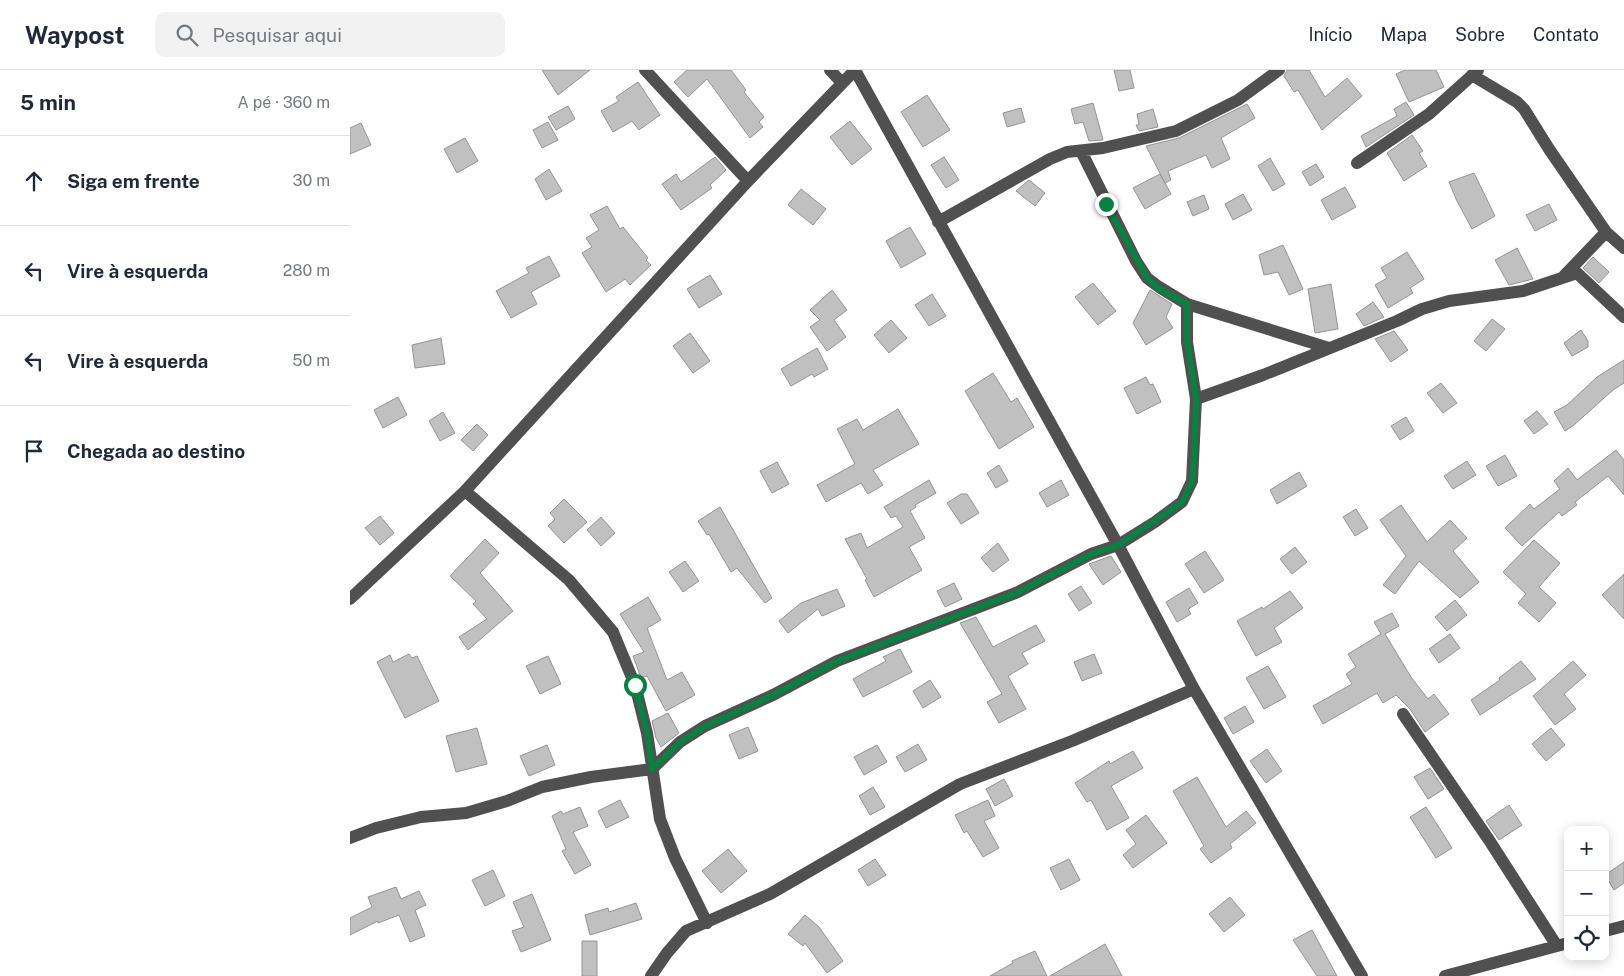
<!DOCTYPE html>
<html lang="pt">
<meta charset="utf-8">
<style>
:root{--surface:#fff;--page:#f2f2f3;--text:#1f2937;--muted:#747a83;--line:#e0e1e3}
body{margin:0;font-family:"Public Sans",sans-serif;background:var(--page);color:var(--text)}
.controls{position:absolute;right:15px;bottom:15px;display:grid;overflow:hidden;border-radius:10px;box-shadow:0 2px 12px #0003}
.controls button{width:45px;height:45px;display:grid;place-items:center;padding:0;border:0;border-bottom:1px solid var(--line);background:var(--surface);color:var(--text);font:25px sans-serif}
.stop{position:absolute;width:15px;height:15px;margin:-11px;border:4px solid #0b8043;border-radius:50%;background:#fff}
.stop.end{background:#0b8043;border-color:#fff;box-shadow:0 1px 5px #0008}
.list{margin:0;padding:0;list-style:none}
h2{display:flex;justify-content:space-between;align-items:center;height:65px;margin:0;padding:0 20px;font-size:21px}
h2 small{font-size:16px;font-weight:400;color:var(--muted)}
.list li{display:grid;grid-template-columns:32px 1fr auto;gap:15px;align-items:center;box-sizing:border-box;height:90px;padding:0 20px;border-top:1px solid var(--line)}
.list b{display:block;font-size:19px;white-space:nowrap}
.list em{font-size:16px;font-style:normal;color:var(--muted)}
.icon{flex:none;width:28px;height:28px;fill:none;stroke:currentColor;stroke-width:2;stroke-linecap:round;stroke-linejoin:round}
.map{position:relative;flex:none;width:1274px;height:906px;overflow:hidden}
header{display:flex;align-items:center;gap:30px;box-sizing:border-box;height:70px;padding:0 25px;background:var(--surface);border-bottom:1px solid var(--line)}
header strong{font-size:24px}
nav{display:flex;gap:28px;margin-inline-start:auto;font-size:18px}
.search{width:350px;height:45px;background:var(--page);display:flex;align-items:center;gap:12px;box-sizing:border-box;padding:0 18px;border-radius:10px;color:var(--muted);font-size:19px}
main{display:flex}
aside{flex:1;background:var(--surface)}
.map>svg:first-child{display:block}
.building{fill:#c0c0c0;stroke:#949494}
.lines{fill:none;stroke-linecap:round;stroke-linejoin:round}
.minor{stroke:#505050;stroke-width:12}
.route{stroke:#0b8043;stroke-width:6}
</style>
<header>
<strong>Waypost</strong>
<div class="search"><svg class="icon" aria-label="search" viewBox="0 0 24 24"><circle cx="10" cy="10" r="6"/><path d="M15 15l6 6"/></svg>Pesquisar aqui</div>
<nav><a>Início</a><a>Mapa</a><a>Sobre</a><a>Contato</a></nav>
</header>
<main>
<aside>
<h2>5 min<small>A pé · 360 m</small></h2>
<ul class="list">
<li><svg class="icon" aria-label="ahead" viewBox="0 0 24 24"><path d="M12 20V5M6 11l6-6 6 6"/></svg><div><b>Siga em frente</b></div><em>30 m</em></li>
<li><svg class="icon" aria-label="left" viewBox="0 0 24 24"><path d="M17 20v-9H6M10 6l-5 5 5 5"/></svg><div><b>Vire à esquerda</b></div><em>280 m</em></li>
<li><svg class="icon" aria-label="left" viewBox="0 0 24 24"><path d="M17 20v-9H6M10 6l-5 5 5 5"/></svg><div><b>Vire à esquerda</b></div><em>50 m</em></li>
<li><svg class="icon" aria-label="arrive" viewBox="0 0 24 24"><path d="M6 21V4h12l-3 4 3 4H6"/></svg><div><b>Chegada ao destino</b></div></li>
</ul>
</aside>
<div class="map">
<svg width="1274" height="906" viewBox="0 0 1274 906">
<rect width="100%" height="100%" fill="#fff"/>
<path class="building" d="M192 0H240L208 25Z
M337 0H381L396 20 394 22 414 47 409 52 413 57 400 68 357 9 338 27 324 12Z
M764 0H780L784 18 769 21Z
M937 0H959L975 27 997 8 1012 26 972 60 948 20 944 22 934 6Z
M1055 0H1086L1094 17 1059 32 1046 4Z
M288 12 310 45 289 60 282 51 263 62 251 41 269 31 266 27Z
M577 25 600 60 573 77 551 42Z
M1056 32 1064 45 1016 77 1011 66 1047 46 1044 39Z
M743 33 753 70 739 71 733 52 725 54 721 39Z
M897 34 905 48 871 68 880 89 862 98 856 85 818 101 821 110 815 113 796 76 829 68Z
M218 36 225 49 206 60 198 47Z
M671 38 675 52 657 57 653 43Z
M803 39 808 57 789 61 786 55H789L787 44Z
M500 51 522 79 502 95 480 67Z
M198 52 208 70 192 78 183 60Z
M11 53 21 75 0 84V58Z
M1062 65 1073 81 1069 83 1077 96 1054 111 1037 83Z
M115 68 128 91 107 103 94 79Z
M365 87 376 100 360 115 362 118 331 140 312 114 326 104 331 112Z
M594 87 609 110 596 118 581 95Z
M920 88 935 114 923 121 908 96Z
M966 94 974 107 960 116 952 102Z
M199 99 212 121 196 130 185 109Z
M1124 103 1145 146 1122 159 1106 129 1099 112Z
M810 104 821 124 795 139 783 118Z
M679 110 695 123 685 136 666 121Z
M995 117 1006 137 982 150 971 130Z
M451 119 476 139 463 155 438 135Z
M893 124 902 140 883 150 875 134Z
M854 125 859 139 843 146 837 132Z
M1199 134 1207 150 1185 161 1176 145Z
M257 136 270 159 273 157 298 188 296 190 301 195 280 215 275 209 256 222 232 183 242 177 236 168 249 160 240 145Z
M560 157 576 184 551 198 536 171Z
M933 175 953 219 939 225 928 202 914 205 909 185Z
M1167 178 1183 209 1159 215 1145 190Z
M1057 182 1074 209 1060 218 1063 223 1038 238 1025 215 1037 208 1031 198Z
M199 186 210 206 181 222 187 234 161 248 146 221 179 203 176 198Z
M1243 187 1259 202 1249 213 1233 198Z
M360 205 372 224 349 238 337 219Z
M743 213 766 241 748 255 725 227Z
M981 214 988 259 965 263 958 219Z
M482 220 497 240 484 250 496 267 477 281 460 257 470 250 460 240Z
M800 220 822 234 816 247 823 258 796 275 783 253Z
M582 224 596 246 579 256 565 235Z
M1023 232 1034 247 1014 256 1006 244Z
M1142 249 1155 259 1136 281 1124 271Z
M541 250 557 268 539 283 524 265Z
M1231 260 1238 271V277L1222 286 1214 273Z
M1044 261 1058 280 1041 292 1025 269Z
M340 263 360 291 343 303 323 276Z
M91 268 95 294 65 298 62 275Z
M467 278 478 299 464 307 462 304 441 316 431 299Z
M1274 290V313L1263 320 1224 355 1215 361 1204 342 1217 335 1247 307Z
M643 303 661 332 667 328 684 357 649 379 615 321Z
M796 307 800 315 803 314 811 332 787 344 774 318Z
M1091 313 1107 333 1093 343 1077 323Z
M48 327 57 345 33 358 24 340Z
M548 339 569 374 523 400 533 415 518 424 511 413 476 432 467 415 505 394 487 359 507 349 513 360Z
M1187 341 1198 354 1184 364 1174 351Z
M93 342 105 363 90 371 79 351Z
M1056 347 1064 361 1050 370 1041 356Z
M127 354 138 365 123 381 111 370Z
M1266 380 1274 390V425L1258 406 1225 432 1227 435 1212 446 1209 442 1172 476 1155 458 1180 434 1184 439 1210 419 1204 411 1218 398 1227 410Z
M1155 385 1167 406 1148 416 1136 396Z
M1117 391 1126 405 1103 419 1094 406Z
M427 392 439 414 422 423 410 401Z
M649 395 658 411 646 418 637 403Z
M949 402 957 416 927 434 920 420Z
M579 410 586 423 565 435 566 437 560 441 575 468 559 477 572 500 524 527 515 510 517 509 495 469 511 463 517 478 553 457 546 446 541 448 534 437Z
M711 410 719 425 697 437 689 423Z
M611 424H617L629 443 611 454 597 433Z
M214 429 237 452 214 473 198 456 205 449 200 443Z
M1051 435 1077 472 1100 450 1117 468 1103 481 1129 512 1110 528 1069 491 1045 524 1033 515 1056 486 1030 450Z
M370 437 422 528 415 533 387 498 381 502 359 464 357 465 348 451Z
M1006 439 1018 458 1005 466 993 447Z
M30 446 44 463 30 475 15 458Z
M251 447 265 463 251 476 237 460Z
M135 469 149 483 130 503 163 541 118 580 109 567 137 549 123 534 126 531 100 506Z
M1184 470 1210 493 1189 517 1206 533 1189 552 1168 533 1176 524 1153 502Z
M648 473 659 490 643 502 631 488Z
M945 477 957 492 942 504 930 489Z
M855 481 874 510 854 523 835 494Z
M761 486 771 502 753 515 739 494Z
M335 491 349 511 333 522 319 502Z
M1274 504V549L1252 525Z
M604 513 612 529 595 537 587 521Z
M731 516 742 533 729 541 718 524Z
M839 518 848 533 838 539 841 544 827 552 816 532Z
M487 519 495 536 472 546 468 539 438 563 429 551 451 533Z
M940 521 953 538 924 558 932 572 906 586 887 551 912 537 913 539Z
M298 527 311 550 297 558 317 610 332 602 345 625 316 641 297 606 291 608 283 586 294 582 270 544Z
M1105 530 1117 545 1097 561 1085 547Z
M1042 543 1049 556 1035 564 1061 607 1078 629 1084 624 1099 644 1075 662 1060 639 1046 625 1033 633 1027 623 973 654 963 636 1002 614 996 604 1006 597 998 584 1031 564 1024 552Z
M626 547 643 577 686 555 695 571 672 583 678 594 658 606 676 639 649 653 637 632 652 624 610 553Z
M1100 564 1110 578 1089 593 1079 579Z
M550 579 562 602 513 627 503 609 536 591 533 587Z
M59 584 62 588 67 586 89 631 55 648 27 592 40 585 43 592Z
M744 584 752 603 732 611 724 592Z
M198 586 211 614 190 624 176 596Z
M1171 591 1186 609 1130 645 1121 630 1150 610 1149 608Z
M1223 591 1236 605 1214 624 1226 639 1205 655 1183 626Z
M918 596 936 627 914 639 896 608Z
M580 610 591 627 573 638 563 621Z
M895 636 904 652 883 664 874 648Z
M318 643 329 663 311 677 306 668 302 651Z
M398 657 408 681 389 689 379 665Z
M127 658 137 694 106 702 96 666Z
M1201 658 1215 675 1196 691 1182 674Z
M568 674 577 690 555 702 546 687Z
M197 675 205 695 179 706 170 686Z
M527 675 537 692 514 705 504 687Z
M917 679 932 701 916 713 900 691Z
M783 681 793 698 761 716 779 748 757 760 741 730 737 732 725 713 759 691 760 694Z
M1080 698 1094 719 1078 729 1064 707Z
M847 707 876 757 896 741 906 753 880 774 882 778 861 793 850 779 854 776 823 721Z
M654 709 663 726 645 736 636 719Z
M523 717 535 737 520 745 509 726Z
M270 730 279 747 256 758 248 741Z
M638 730 645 746 634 751 649 778 633 787 617 761 614 763 605 745Z
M1159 735 1172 755 1149 770 1136 751Z
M230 737 238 756 223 762 241 795 225 804 212 781 216 779 202 746 211 741 213 744Z
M1076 737 1102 778 1086 788 1060 747Z
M796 745 817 773 783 798 773 785 786 774 776 760Z
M378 779 397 801 371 823 352 801Z
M525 789 536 805 518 816 508 800Z
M719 789 730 810 711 820 700 798Z
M1274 792V813L1264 820 1255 805Z
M143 800 155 826 135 836 122 810Z
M46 817 51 829 69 821 76 835 65 840 75 866 60 872 49 845 28 853V851L0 865V848L22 837 18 827Z
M182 824 201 870 171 882 162 861 174 857 163 832Z
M880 827 895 845 874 862 859 844Z
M286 833 292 849 240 865 235 845 258 838 259 842Z
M455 845 469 857 493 891 477 903 455 873 453 876 438 864Z
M962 860 987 906H967L943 870Z
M232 871H247V906H232Z
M755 874 772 906H700Z
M685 881 697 906H640L663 893 662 891Z"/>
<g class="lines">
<path class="minor" d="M295 0 398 111
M480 0 492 13
M505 0 768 475 844 619 1012 906
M1122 5 1167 32 1174 39 1199 79 1256 162 1274 178
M731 81 786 191 797 208 809 217 837 234 979 278
M1007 93 1079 44 1128 0
M588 152 700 89 717 82 753 78 826 61 888 30 929 0
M1214 206 1256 162
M846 329 913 305 1047 251 1072 239 1099 231 1173 221 1227 203 1274 247
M115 421 219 510 263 562 285 615 297 663 310 749 325 788 357 853
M0 529 115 421 398 111 505 0
M1053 644 1139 770 1207 876
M0 768 26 758 71 747 116 743 157 731 192 717 241 707 302 699 330 672 355 656 423 625 487 591 668 522 741 484 768 475 805 452 832 432 842 411 846 329 837 272V234
M1255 861 1274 856
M301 906 317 883 336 861 420 824 610 714 722 671 844 619
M1095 906 1218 873"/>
</g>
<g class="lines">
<path class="route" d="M285 615 297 663 302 699 330 672 355 656 423 625 487 591 668 522 741 484 768 475 832 432 842 411 844 386 846 329 837 272V234L808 218 797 208 756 134"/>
</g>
</svg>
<div class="controls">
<button>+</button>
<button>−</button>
<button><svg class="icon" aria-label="locate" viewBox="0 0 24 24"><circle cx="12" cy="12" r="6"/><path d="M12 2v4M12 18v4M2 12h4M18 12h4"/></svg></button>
</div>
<div class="stop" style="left:285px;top:615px"></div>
<div class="stop end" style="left:756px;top:134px"></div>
</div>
</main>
